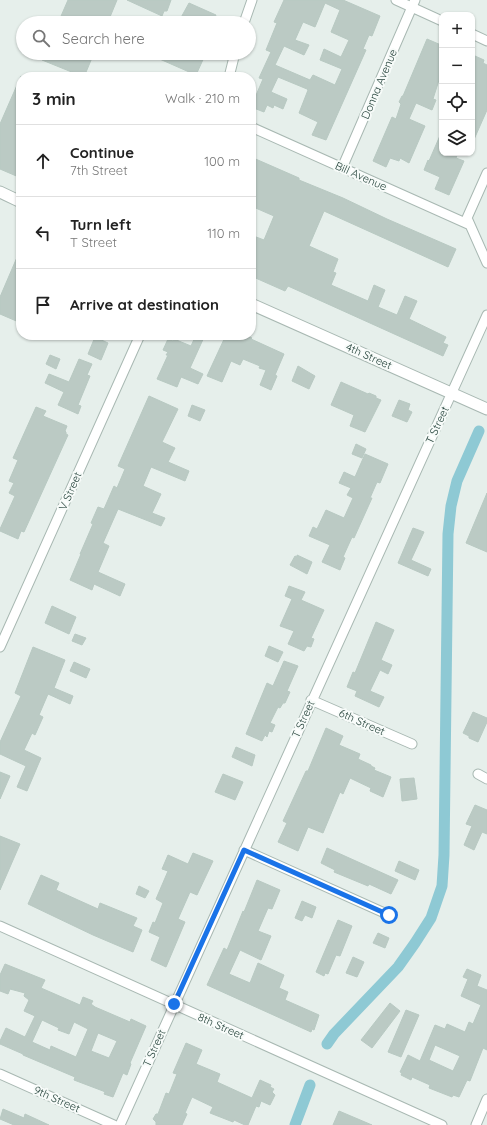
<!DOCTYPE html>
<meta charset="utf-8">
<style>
:root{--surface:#fff;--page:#f2f2f2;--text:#222;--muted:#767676;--line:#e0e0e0}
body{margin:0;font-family:Quicksand,sans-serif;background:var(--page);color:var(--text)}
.controls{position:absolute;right:12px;top:12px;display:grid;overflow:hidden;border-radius:8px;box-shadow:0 1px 3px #0004}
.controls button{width:36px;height:36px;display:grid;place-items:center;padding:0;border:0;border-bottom:1px solid var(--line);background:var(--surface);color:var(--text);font:20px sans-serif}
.stop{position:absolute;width:12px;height:12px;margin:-9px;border:3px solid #1a73e8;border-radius:50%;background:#fff}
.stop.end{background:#1a73e8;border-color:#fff;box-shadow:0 1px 4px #0008}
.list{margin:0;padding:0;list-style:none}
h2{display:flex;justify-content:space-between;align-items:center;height:52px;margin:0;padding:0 16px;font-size:17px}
h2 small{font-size:13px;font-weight:400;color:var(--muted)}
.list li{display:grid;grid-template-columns:26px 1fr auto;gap:12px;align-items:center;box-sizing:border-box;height:72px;padding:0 16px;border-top:1px solid var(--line)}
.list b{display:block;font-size:15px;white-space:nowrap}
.list p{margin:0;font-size:13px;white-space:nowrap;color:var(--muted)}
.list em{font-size:13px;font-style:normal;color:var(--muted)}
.icon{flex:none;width:22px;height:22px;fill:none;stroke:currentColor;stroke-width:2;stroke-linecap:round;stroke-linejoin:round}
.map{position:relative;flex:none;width:487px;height:1125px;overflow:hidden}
.search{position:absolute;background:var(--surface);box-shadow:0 1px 3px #0004;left:16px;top:16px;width:240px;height:44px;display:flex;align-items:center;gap:10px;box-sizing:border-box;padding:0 14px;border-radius:22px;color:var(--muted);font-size:15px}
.panel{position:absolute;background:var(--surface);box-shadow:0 1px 3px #0004;left:16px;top:72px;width:240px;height:268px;border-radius:16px}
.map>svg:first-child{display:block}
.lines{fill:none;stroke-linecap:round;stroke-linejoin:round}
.canal{stroke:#8ec9d4;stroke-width:11}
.building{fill:#bbcac4;stroke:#b8c9c2;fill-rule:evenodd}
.minor-casing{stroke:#a8b8b2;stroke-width:11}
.tertiary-casing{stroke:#a8b8b2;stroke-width:13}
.minor{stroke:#fff;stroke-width:9}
.tertiary{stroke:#fff;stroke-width:11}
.route{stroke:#1a73e8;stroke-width:5}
.labels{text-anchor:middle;stroke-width:4;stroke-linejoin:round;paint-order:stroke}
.street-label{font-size:11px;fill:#24423a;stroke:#f7fbf9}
</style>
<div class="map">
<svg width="487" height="1125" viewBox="0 0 487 1125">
<rect width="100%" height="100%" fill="#e6efeb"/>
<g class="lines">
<path class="canal" d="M327 1044 334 1034 398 967 415 943 431 918 442 886 444 855 448 534 451 506 457 481 479 431
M295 1125 310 1085"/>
</g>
<path class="building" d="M68 0H117L110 17 124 23H58Z
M127 0H171L167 11H164L162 16Z
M284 0H343L380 16 372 36 369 35 363 49 366 50 326 140 312 135 318 122 299 113 308 90 307 89 278 77 271 92 287 99 283 109 274 105 273 108 267 105 264 112 251 107 263 79 259 78 271 52 266 50 277 23 274 22ZM325 3 340 10 331 32 349 40 341 57 324 49 320 60 342 69 335 85 313 75 310 80 275 65 284 46 304 55 309 45 295 40 303 22 315 27Z
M189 3 216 15 213 23H178Z
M427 39 441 45 442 47V82L439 80 433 99 436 100 432 110 416 103 409 119 425 126 409 163 400 158 399 161 390 158 386 167 373 161 392 117 396 119 401 104 399 102 402 96H403Z
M45 53H94L84 77 42 60Z
M146 53H206L196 75Z
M475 56 484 60 483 63 487 65V110L472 144V62Z
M21 76V178L0 169V124Z
M442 131V153H458L456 158 464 161 449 195 435 189 440 177 424 170 428 160 429 161Z
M251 157 299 178V180L343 198 387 219 456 249 448 267 324 211 309 246 338 259 333 272 336 273 331 285 368 301 374 285 385 290 378 307 397 315 405 296 417 301 409 319 446 337 443 343 448 345 443 356 288 286 285 291 251 276V235L264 240 274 216 251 206Z
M21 248V323L0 314V297Z
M196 335H205L190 368 203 374 198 384 181 377 177 387 157 379 168 355H166L168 352 163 350 168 339 173 341 174 339 191 346Z
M226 335H246L252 338 251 339 284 354 275 375 277 376 271 390 260 385 266 370 259 368 260 366 243 359 240 365 231 361 222 382 207 376Z
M95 337 108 343 101 360 88 354Z
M50 355 60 359 56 369 46 364Z
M79 359 92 364 87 375 90 376 78 405 81 406 78 414 58 405 64 392 45 383 49 374 69 382Z
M298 366 315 376 309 389 292 381Z
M341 382 368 394 369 393 376 396V398L381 400 365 432 350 426 354 415 331 405Z
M149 396 178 409 162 442 175 448 168 462 189 471 185 481 151 467 143 486 161 494 152 513 165 518 161 526 118 509 103 543 109 546 98 572 125 584 120 596 94 584 92 590 70 580 81 554H80L93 524 91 523 98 507 104 509 114 486 117 488 125 469 118 466Z
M399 400 410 404 408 410 412 412 407 422 392 416Z
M192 405 205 410 200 421 188 416Z
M36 407 46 411 43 416 67 426 65 431 66 432V434L68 435 24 532 21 531 18 539 0 531V529L15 496 9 493 14 483 9 481 18 460 13 458Z
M356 444 366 449 362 458 352 454Z
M365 454 388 464 380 483 377 482 370 498H372L354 538 352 537 343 557 345 558 340 570 322 562 330 545 309 536 313 527 317 529 326 510 344 518 353 498 347 495 351 488 339 483 344 472 355 477Z
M487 493V552L466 543Z
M413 528 424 532 411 560 431 569 428 576 398 563Z
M297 555 312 562 307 574 290 565 295 556 297 557Z
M289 586 305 592 301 600 324 610 311 638 314 639 311 647 307 646 304 651 288 644 294 631 280 626 292 599 285 596Z
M52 606 76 617 69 634 45 623Z
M376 622 394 630 381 660 392 665 388 674 380 670 370 691 384 697 379 707 355 696 357 691 347 687 353 672 355 673Z
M75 634 86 638 82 645 72 641Z
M269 646 283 652 278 662 265 656Z
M33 647 65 660 54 688 73 696 70 704 48 694 39 715 43 717 35 735 32 733 24 750 41 758 27 791 17 787 26 766 0 754V742L21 696 15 693Z
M284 661 298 666 287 691 290 692 285 703H283L280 708 278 707 270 723 275 725 272 732 269 731 267 737 265 735 262 741 246 734 267 683 273 686Z
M74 662 90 669 86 678 70 671Z
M473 712 487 718V722L478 742 469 738V736L463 733Z
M326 728 343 736 339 745 360 754 358 759 371 765V766L375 768 374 770 391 777 383 797 370 791 371 788 350 778 343 794 340 792 323 833 308 827 298 851 278 842 287 823 283 821 306 771H308Z
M236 747 255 755 252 766 232 757Z
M0 772 10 776 0 799Z
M223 774 243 782 235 800 215 792Z
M414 778 417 799 402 801 400 779Z
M475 805 487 810V834L482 832 474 850 464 845 472 826 466 824Z
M0 836 20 844 0 890Z
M327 848 398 880 391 894 369 884 368 886 334 872 335 870 321 863Z
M193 853 213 861 197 895 190 892 178 919 185 922 166 967 151 960 160 937 149 932 153 922 155 923 163 903 156 899 168 871 162 869 168 855 188 864Z
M399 861 419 870 415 880 395 871Z
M41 875 59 883 56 890 78 900 98 909 100 903 137 918 133 926 142 930 133 952 93 935 28 904Z
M257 880 280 890 272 909 268 908 258 931 271 936 261 960 240 950 229 974 250 983 258 963 284 975 279 988 288 992 285 1000 319 1015 314 1030 312 1029 311 1032 207 985 224 948 227 950 243 911 244 912Z
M139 886 149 891 145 898 136 894Z
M302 901 316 907 312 918 305 915 302 921 295 918Z
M338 920 352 926 340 956 336 955 328 974 325 973 324 976 316 972Z
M378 933 389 938 385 948 373 943Z
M353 957 364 962 357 977 346 973Z
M5 964 45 980 41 988 80 1005 83 997 93 1001 91 1004 95 1007 130 1022 131 1019 146 1026 130 1063 131 1064 127 1075 123 1073 113 1097 104 1094 105 1092 103 1091 74 1080 75 1077 23 1055V1054L0 1044V1041L6 1028 25 1037 35 1016 24 1011 29 1000 24 996 25 993 10 989 8 994 0 991V975ZM42 1020 59 1028 58 1030 69 1034 74 1022 88 1029 76 1057 51 1046 50 1050 32 1042ZM98 1033 117 1041 109 1058 91 1051Z
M467 969 481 975 477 986 487 990V1050L483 1048 470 1081 467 1080 459 1097 453 1095 452 1097 429 1088 430 1085 412 1077 411 1080 401 1075 402 1073 400 1072 408 1055 420 1061 435 1025 445 1029 447 1024 465 1032 469 1022 473 1024 481 1005 461 996 468 979 463 977ZM435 1045 460 1056 453 1071 429 1060Z
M390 1003 400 1011 372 1048 361 1040Z
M406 1010 419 1015 401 1057 388 1052Z
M186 1043 202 1050 196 1064 220 1074 217 1082 252 1098 260 1080 271 1085 270 1087 274 1089 272 1092 275 1095 270 1105 261 1101 259 1107 256 1106 248 1125H245L234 1120 233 1122 210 1113 213 1107 192 1097 185 1113 187 1114 182 1125H156V1122L153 1119 156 1114H158L166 1093 169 1094 177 1074 173 1073Z
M3 1109 24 1118 25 1114 49 1125H14L0 1119Z
M339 1111 372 1125H333Z"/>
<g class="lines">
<defs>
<path id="minor" d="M396 0 442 21
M244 23 252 0
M472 34 487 41
M229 77 235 53
M251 127 470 225
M342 168 415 0
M487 173 467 218 487 263
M0 647 140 335
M311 700 412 744
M478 774 487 779
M244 850 389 915
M0 926 442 1125
M0 1074 114 1125
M120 1125 487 315
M476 1125 487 1099"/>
<path id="tertiary" d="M0 192 21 202
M251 304 487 409"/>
</defs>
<use href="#minor" class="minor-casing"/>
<use href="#tertiary" class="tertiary-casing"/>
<use href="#minor" class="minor"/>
<use href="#tertiary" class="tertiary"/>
</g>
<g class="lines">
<path class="route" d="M174 1004 244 850 389 915"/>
</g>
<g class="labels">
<g class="street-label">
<text transform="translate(379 84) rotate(-67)" y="4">Donna Avenue</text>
<text transform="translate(361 176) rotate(24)" y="4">Bill Avenue</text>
<text transform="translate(369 356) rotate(24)" y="4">4th Street</text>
<text transform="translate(437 425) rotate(-65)" y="4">T Street</text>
<text transform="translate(70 491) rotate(-66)" y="4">V Street</text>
<text transform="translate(303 719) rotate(-66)" y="4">T Street</text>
<text transform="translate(362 722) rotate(24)" y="4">6th Street</text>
<text transform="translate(221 1026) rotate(24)" y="4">8th Street</text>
<text transform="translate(154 1048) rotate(-66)" y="4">T Street</text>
<text transform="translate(57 1099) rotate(24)" y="4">9th Street</text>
</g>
</g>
</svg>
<div class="controls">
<button>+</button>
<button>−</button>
<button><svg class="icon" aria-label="locate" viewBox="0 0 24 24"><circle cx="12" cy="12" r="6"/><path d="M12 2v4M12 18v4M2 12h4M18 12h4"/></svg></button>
<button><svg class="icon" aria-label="layers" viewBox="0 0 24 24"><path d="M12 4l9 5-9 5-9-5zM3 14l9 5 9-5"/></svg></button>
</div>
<div class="stop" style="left:389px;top:915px"></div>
<div class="stop end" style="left:174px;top:1004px"></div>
<div class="search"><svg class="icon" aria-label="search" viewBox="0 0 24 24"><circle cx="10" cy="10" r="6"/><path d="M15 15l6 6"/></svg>Search here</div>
<section class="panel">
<h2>3 min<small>Walk · 210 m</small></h2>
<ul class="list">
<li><svg class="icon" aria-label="ahead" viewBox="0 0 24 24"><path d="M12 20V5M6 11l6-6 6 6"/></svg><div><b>Continue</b><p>7th Street</p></div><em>100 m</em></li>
<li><svg class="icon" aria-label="left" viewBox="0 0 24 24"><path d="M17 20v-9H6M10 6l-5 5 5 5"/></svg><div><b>Turn left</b><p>T Street</p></div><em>110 m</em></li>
<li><svg class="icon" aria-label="arrive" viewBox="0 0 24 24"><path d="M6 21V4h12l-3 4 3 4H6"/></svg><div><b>Arrive at destination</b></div></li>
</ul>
</section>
</div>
